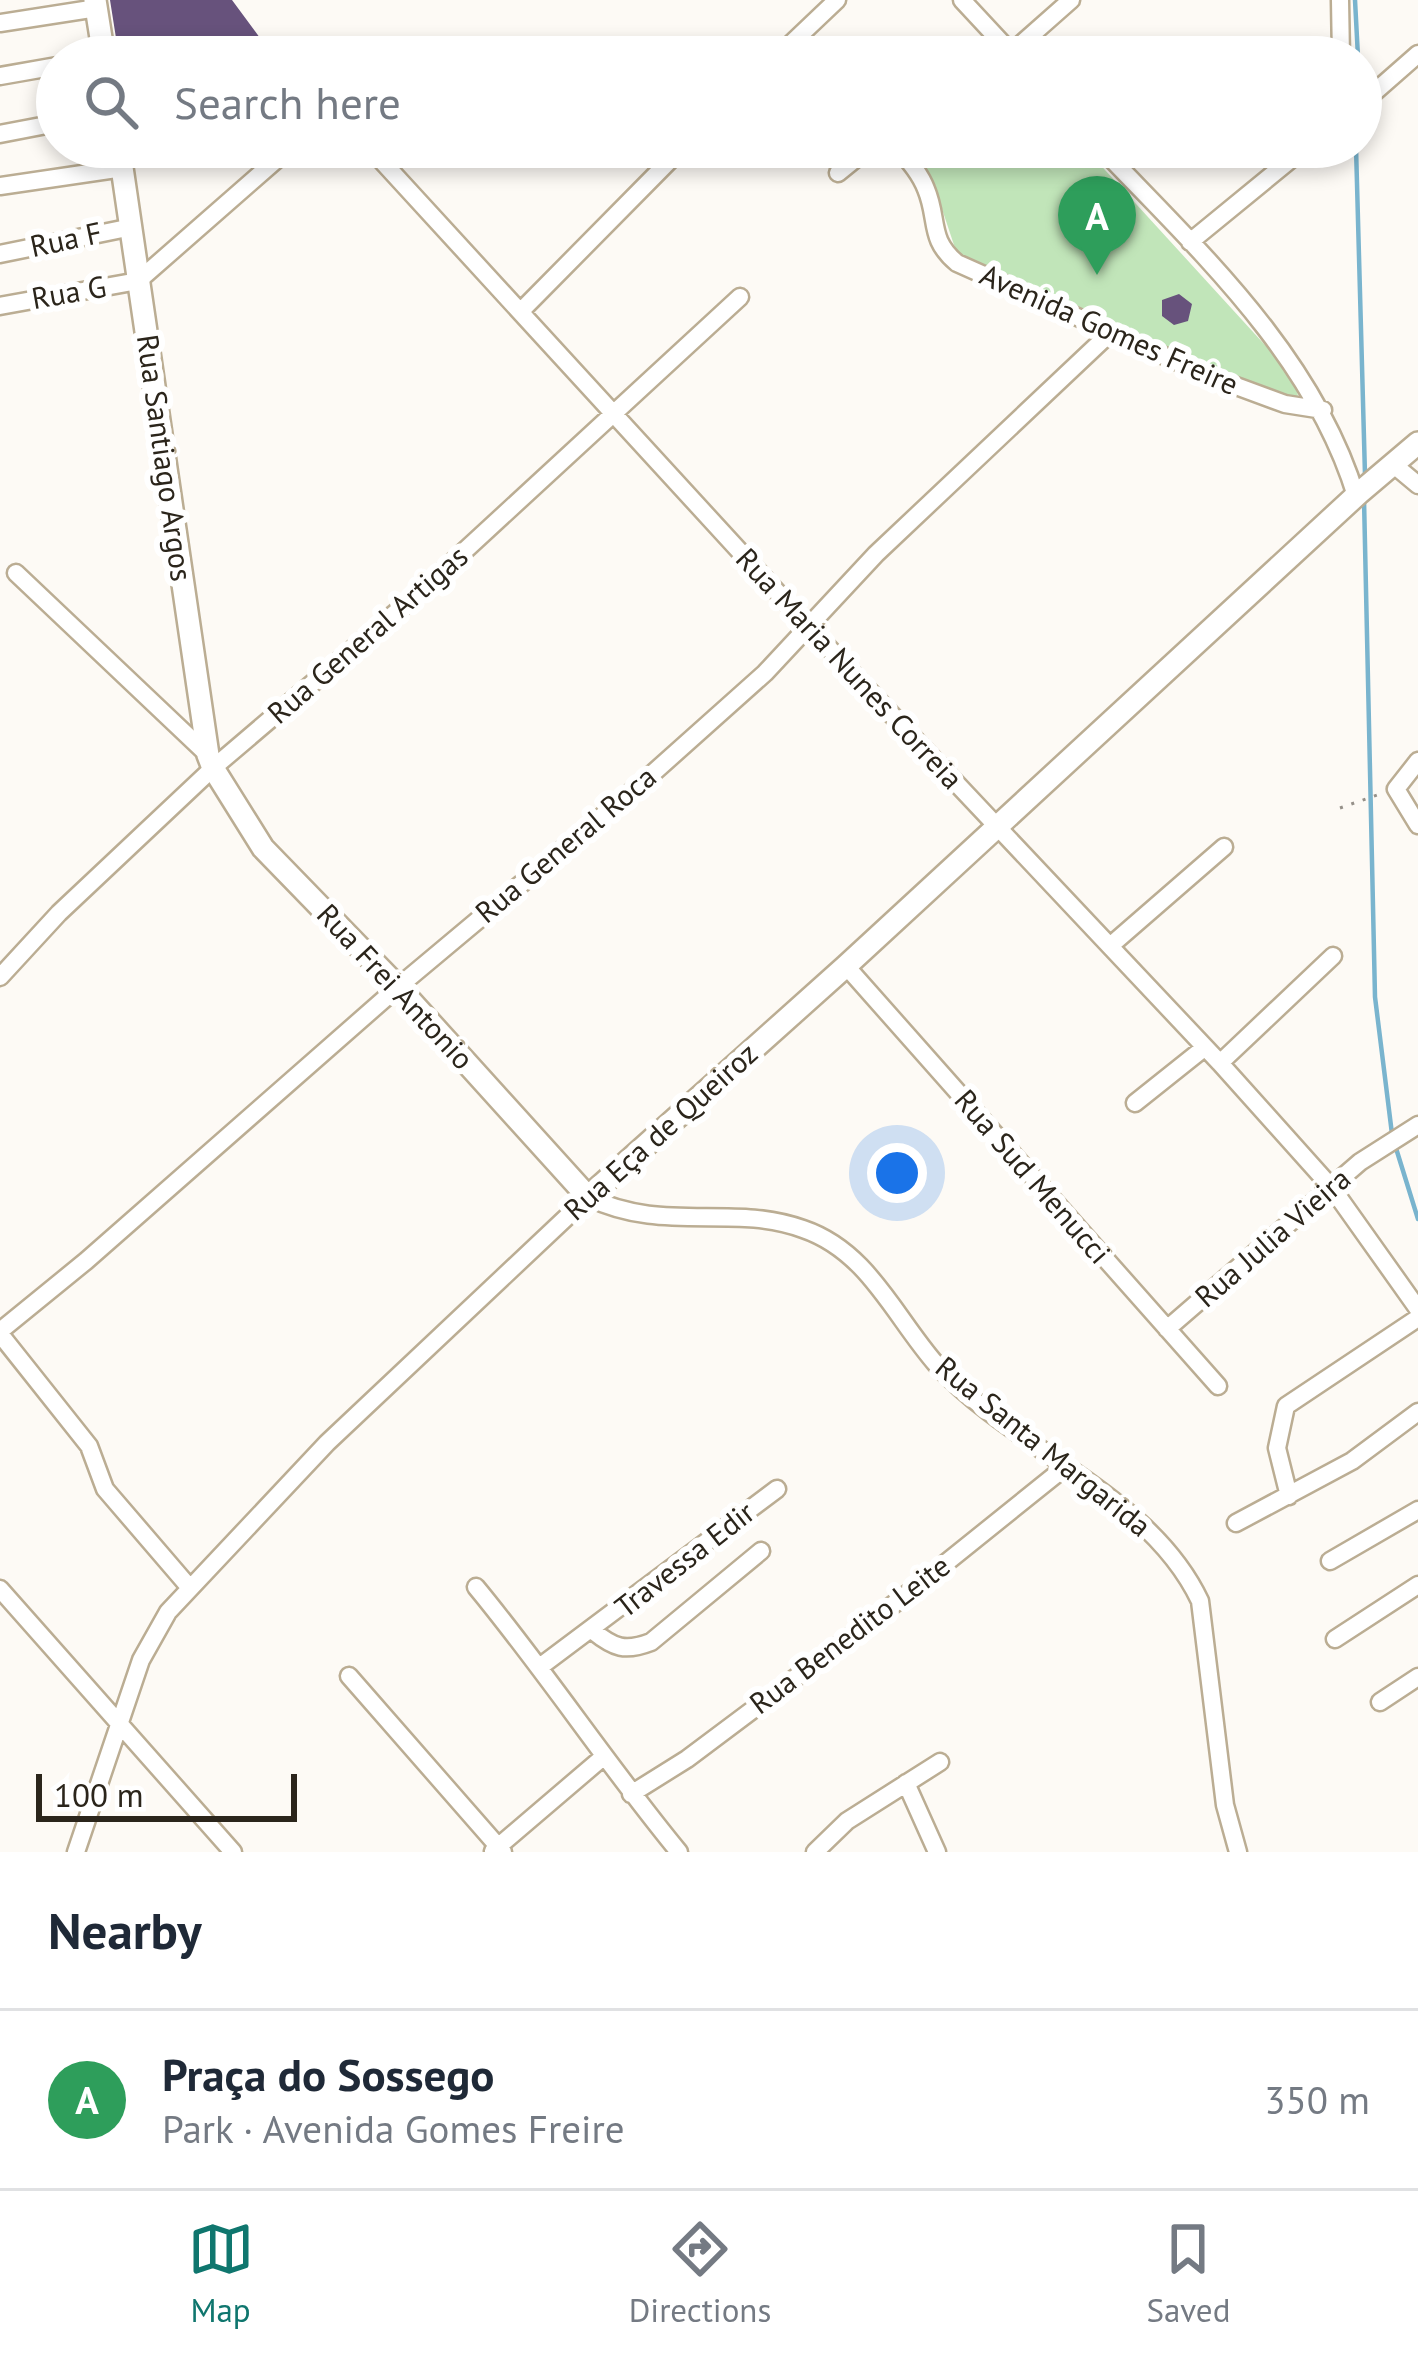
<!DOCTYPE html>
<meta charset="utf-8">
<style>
:root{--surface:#fff;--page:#f6f6f7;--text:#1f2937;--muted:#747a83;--line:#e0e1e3;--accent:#0f766e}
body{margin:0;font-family:"PT Sans",sans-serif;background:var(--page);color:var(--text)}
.scale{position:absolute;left:36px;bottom:30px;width:261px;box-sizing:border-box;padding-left:12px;border:6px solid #2b251b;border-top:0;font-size:33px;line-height:42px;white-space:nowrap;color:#2b251b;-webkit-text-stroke:9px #fff;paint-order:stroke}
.you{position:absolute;left:897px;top:1173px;width:42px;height:42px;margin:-30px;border:9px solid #fff;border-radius:50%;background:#1a73e8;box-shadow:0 0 0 18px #1a73e833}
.badge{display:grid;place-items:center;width:78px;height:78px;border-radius:50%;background:var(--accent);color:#fff;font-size:39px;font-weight:700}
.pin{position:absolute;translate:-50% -99px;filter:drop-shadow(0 3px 6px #0008)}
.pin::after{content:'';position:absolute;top:63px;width:42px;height:36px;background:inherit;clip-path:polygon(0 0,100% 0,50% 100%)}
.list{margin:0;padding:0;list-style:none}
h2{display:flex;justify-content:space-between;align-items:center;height:156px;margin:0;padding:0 48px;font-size:51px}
h2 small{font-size:39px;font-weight:400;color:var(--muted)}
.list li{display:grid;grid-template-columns:78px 1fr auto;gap:36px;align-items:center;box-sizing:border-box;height:180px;padding:0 48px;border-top:3px solid var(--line)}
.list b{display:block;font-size:45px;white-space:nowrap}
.list p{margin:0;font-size:39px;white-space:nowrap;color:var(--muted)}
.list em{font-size:39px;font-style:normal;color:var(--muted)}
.icon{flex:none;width:66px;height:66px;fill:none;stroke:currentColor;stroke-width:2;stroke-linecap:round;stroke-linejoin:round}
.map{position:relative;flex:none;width:1418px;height:1852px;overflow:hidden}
.search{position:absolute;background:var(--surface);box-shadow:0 6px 18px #0003;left:36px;right:36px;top:36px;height:132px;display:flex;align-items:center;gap:30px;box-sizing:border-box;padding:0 42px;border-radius:66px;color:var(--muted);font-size:45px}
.sheet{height:336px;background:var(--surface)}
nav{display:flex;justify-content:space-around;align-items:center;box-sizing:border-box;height:168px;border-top:3px solid var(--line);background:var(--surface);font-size:33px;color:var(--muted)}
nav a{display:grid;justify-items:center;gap:6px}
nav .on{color:var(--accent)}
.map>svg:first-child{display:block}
.green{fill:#c1e5b9}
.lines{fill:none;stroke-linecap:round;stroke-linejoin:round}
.stream{stroke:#79b4ce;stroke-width:4.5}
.building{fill:#67527c}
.minor-casing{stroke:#bbad93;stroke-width:21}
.tertiary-casing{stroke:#bbad93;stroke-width:26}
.path{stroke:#959089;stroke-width:3;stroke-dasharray:3 9;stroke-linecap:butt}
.minor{stroke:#fff;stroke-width:16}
.tertiary{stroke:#fff;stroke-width:21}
.labels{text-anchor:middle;stroke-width:12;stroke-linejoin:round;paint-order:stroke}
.street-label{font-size:30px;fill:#2b251b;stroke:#fff}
</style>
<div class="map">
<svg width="1418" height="1852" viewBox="0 0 1418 1852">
<rect width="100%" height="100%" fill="#fdfaf5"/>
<path class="green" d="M907 147H1084L1275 356 1297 388 1298 397 1289 400 1262 392 958 257 939 200Z"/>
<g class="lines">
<path class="stream" d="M1355 0 1358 57
M1356 147 1365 475
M1364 499 1375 997 1392 1134
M1395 1145 1418 1219"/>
</g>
<path class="building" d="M110 0H232L260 38 263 57H119Z
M1179 294 1192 304 1188 321 1174 325 1162 316V300Z"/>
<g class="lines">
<defs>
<path id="minor" d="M962 0 1015 57
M1340 0 1341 57
M0 23 97 8
M1011 53 1071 0
M777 57 837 0
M973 57 995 37
M0 76 57 66
M1361 104 1418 54
M0 134 57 123
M369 147 810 628 1220 1063 1332 1188 1418 1309
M897 147C908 160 920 173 926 189 939 220 928 239 957 263L1209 376 1285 404 1323 410
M1100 147C1199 251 1313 355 1356 496
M838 173 870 147
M0 186 123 168
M1190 242 1306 147
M0 254 132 227
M0 306 138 281 291 147
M522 310 683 147
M1394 465 1418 485
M16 573 208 755
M1418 761 1396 789 1418 825
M1110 946 1224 847
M846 966 1218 1386
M0 977 59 913 213 768 421 591 740 297
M1220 1063 1333 956
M1135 1103 1204 1048
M1167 1329 1360 1162 1418 1125
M0 1331 86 1261 398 987 643 782 765 673 876 554 1109 334
M0 1334 89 1446 105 1489 190 1588
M1289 1496 1277 1448 1286 1406 1418 1318
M1236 1523 1352 1461 1418 1412
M1330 1561 1418 1510
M476 1587C547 1673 608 1766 679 1852
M0 1589 233 1852
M593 1631C614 1648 625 1652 651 1642L761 1551
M1335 1639 1418 1585
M541 1666 777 1489
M349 1676 503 1852
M1380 1702 1418 1677
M906 1783 937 1852
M631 1794 687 1759 906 1595 1064 1468
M493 1851 602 1758
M76 1852 141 1660 168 1612 327 1443 588 1197C664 1234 731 1203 803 1229 868 1251 894 1316 936 1364 1014 1451 1149 1493 1200 1601L1225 1805 1238 1852
M815 1852 847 1821 940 1762"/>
<path id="tertiary" d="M95 0 104 57
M119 147 208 755 213 768 263 848 398 987 588 1197 846 966 1359 493 1418 443"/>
</defs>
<use href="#minor" class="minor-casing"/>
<use href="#tertiary" class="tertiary-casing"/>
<path class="path" d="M1340 808 1377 795"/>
<use href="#minor" class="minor"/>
<use href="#tertiary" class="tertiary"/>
</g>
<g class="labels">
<g class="street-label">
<text transform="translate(66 240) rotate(-12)" y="10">Rua F</text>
<text transform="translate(69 293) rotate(-10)" y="10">Rua G</text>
<text transform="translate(1109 330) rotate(24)" y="10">Avenida Gomes Freire</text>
<text transform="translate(164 458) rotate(82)" y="10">Rua Santiago Argos</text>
<text transform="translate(368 635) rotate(-41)" y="10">Rua General Artigas</text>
<text transform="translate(849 669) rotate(47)" y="10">Rua Maria Nunes Correia</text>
<text transform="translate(566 845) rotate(-40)" y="10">Rua General Roca</text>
<text transform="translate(395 987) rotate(47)" y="10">Rua Frei Antonio</text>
<text transform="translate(661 1132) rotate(-42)" y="10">Rua Eça de Queiroz</text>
<text transform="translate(1032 1177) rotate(49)" y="10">Rua Sud Menucci</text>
<text transform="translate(1273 1238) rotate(-41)" y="10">Rua Julia Vieira</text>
<text transform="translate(1043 1447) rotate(39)" y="10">Rua Santa Margarida</text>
<text transform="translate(685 1560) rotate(-38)" y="10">Travessa Edir</text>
<text transform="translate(850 1635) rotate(-37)" y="10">Rua Benedito Leite</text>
</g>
</g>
</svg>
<div class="scale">100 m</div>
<div class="you"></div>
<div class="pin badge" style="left:1097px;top:275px;background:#2e9e5b">A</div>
<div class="search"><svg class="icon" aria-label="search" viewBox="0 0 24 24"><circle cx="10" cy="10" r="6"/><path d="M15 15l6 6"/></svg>Search here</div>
</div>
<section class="sheet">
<h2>Nearby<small></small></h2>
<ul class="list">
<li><span class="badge" style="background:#2e9e5b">A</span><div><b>Praça do Sossego</b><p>Park · Avenida Gomes Freire</p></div><em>350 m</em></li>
</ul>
</section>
<nav>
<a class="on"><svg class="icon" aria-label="map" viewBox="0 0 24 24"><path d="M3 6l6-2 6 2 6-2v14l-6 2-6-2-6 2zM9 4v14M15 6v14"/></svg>Map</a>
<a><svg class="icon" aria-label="directions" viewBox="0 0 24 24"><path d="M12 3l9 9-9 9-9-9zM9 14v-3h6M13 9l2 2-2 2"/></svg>Directions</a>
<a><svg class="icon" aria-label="saved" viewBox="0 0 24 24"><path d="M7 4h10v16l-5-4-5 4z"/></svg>Saved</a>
</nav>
